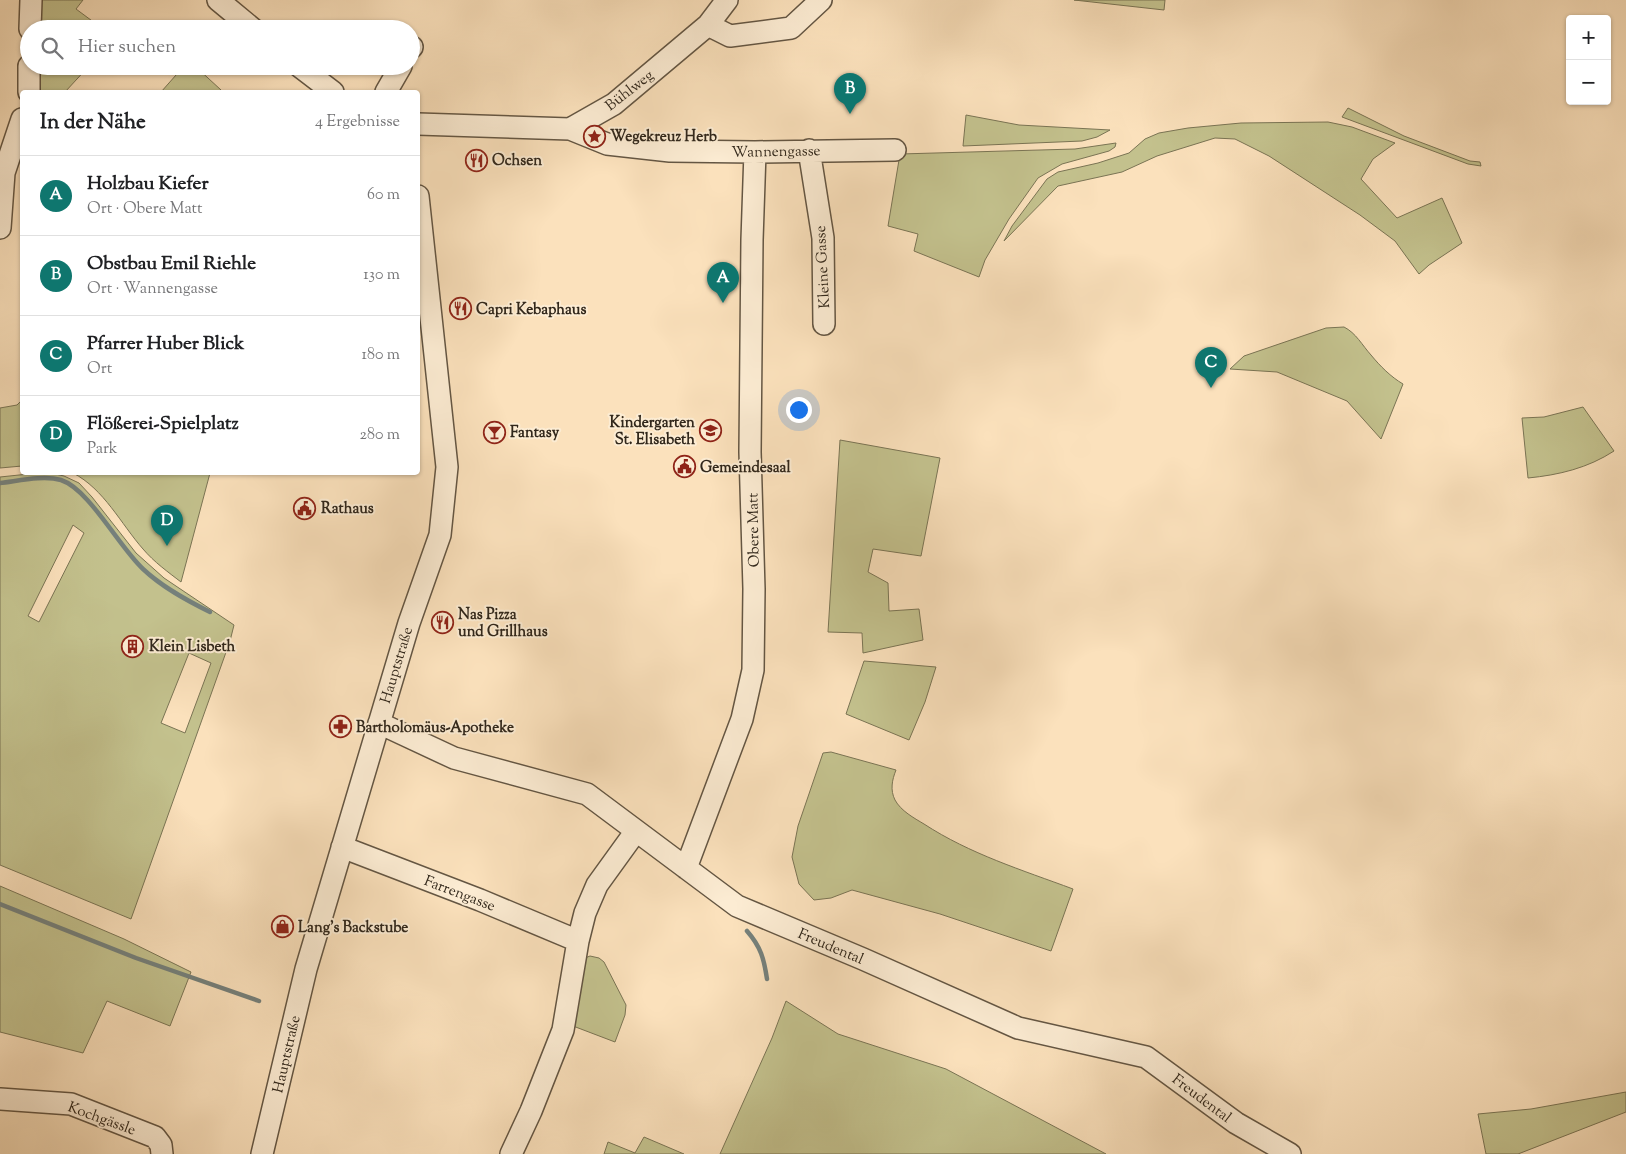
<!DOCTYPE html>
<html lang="de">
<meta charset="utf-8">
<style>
:root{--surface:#fff;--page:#f2f2f2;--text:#202124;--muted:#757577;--line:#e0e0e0;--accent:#0f766e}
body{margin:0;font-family:"Sorts Mill Goudy",serif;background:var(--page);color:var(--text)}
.controls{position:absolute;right:15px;top:15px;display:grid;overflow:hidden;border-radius:5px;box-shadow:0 1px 4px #0004}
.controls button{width:45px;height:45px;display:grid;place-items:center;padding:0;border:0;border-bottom:1px solid var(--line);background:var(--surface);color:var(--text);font:25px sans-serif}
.you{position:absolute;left:798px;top:409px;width:18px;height:18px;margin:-12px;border:4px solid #fff;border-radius:50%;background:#1a73e8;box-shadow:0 0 0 8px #1a73e833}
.badge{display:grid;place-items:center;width:32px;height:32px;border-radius:50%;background:var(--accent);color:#fff;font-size:16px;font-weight:700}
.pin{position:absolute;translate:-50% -41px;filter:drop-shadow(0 1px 2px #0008)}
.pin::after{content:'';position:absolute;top:26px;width:18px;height:15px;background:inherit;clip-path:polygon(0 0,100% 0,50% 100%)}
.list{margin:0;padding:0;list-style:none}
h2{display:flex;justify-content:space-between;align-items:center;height:65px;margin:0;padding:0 20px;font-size:21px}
h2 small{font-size:16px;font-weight:400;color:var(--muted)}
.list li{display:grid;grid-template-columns:32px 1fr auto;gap:15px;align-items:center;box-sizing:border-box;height:80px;padding:0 20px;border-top:1px solid var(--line)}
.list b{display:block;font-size:19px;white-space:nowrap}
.list p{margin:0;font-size:16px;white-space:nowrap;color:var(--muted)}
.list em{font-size:16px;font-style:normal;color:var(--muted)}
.icon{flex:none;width:28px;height:28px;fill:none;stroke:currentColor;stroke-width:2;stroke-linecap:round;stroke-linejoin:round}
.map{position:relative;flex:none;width:1626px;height:1154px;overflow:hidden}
.search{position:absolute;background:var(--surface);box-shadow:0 1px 4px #0004;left:20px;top:20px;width:400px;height:55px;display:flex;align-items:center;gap:12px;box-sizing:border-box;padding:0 18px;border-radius:28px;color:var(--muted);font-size:19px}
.panel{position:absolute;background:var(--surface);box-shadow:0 1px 4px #0004;left:20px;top:90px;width:400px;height:385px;border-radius:5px}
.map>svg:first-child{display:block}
.green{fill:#c3c18d;stroke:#7a7454;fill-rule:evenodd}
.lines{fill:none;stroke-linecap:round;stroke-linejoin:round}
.stream{stroke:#75807b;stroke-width:4.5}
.minor-casing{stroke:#645643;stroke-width:24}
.minor{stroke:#fcecd3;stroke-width:21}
.labels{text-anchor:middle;stroke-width:4;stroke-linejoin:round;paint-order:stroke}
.street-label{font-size:15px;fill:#31271b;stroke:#fcecd3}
.poi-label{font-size:15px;font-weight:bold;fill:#31271b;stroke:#fcecd3;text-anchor:start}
</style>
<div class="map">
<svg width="1626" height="1154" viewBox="0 0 1626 1154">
<rect width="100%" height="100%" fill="#fbe1bc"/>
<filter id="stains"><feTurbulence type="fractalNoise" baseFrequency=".004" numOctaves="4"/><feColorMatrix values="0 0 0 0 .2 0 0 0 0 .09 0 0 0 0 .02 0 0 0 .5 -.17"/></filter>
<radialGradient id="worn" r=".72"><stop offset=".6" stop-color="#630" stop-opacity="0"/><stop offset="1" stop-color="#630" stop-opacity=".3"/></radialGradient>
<path class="green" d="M41 0H83L76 9 103 29H41Z
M1074 0H1165L1164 10Z
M41 66H89L65 92H37Z
M184 66H195L221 90 218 92H161Z
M1348 108 1404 136 1470 161 1480 162 1481 166 1468 164 1342 117Z
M966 115 1019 125 1110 130 1097 137 1082 141 963 146Z
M1328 122 1352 127 1395 143 1373 159 1361 179 1397 218 1442 198 1462 243 1429 265 1419 274 1395 241 1360 215 1269 156 1235 139 1215 138 1157 156 1122 172 1058 186 1004 241 1012 226 1047 179 1058 172 1098 163 1129 153 1145 139 1159 133 1188 128 1241 123Z
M1116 143 1115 147 1109 151 1062 164 1038 178 1009 219 985 260 979 277 914 251 918 234 888 226 900 154 1075 149Z
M1344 327C1356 333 1362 345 1371 355 1380 366 1391 377 1403 384L1381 439 1347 401 1277 372 1230 369 1244 356 1326 328Z
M22 400V466L0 468V408L17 405Z
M1583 407 1614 451C1588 468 1559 475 1528 478L1522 418 1544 417Z
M840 440 940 458 921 556 873 549 868 572 888 583 889 611 919 609 923 640 863 653 862 633 828 632Z
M38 473H51L64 476 79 483 92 497 136 553 164 578 234 625 230 641 131 919 0 865V477ZM73 525 84 533 39 622 28 616ZM189 653 211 663 185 733 161 723Z
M73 473H210L181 582C168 572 154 562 143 549 121 524 104 489 73 473Z
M864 661 936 667 925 702 909 740 846 714Z
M831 752 896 770C892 780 890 790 895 800 901 811 914 818 924 824 970 854 1022 870 1073 889L1051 951 940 914 852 890 831 898 814 900 799 884 792 857 798 826 823 753Z
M0 886 124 939 191 972 170 1026 107 1001 83 1053 0 1032Z
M590 956 599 958 604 962 626 1005 625 1015 615 1042 573 1026 585 958Z
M786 1001 838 1034 946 1069 1106 1154H720L772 1038Z
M1626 1092V1112L1518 1154H1486L1478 1114 1531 1109Z
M644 1137 684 1154H604L608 1142 635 1153Z"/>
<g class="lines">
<path class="stream" d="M0 483C18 481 43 475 61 480 89 489 119 547 143 569 162 587 186 600 210 612
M0 904 136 958 259 1001
M747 931C761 947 764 959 767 979"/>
<defs>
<path id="minor" d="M218 0 253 29
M708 25 730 36 791 28 821 0
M30 29 31 0
M411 48 412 47
M299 66 333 92
M29 92V66
M386 92 401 66
M418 124 570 129 614 104 708 25 727 0
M570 129 607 144 670 151 755 152 895 150
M809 150 823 238 824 324
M0 228 4 173 22 119
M379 723 454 758 587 794 737 906 863 959 1018 1028 1146 1057 1236 1123 1290 1154
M342 847 480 900 578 941
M686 868 742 719 753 670 754 589 750 452 752 240 755 152
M0 1099 71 1104 155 1137 161 1145 162 1154
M262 1154 306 969 409 623 440 535 447 467 418 196
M511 1154 531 1111 563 1030 578 941 585 913 597 885 636 831"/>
</defs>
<use href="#minor" class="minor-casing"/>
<use href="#minor" class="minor"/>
</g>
<defs>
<symbol id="sight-ring" viewBox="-11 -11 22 22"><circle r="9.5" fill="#fcecd3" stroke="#8f2418" stroke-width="1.5"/><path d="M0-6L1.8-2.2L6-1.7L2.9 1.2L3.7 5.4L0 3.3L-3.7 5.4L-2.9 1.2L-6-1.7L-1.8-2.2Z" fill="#8f2418"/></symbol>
<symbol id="restaurant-ring" viewBox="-11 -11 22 22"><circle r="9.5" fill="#fcecd3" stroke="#8f2418" stroke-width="1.5"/><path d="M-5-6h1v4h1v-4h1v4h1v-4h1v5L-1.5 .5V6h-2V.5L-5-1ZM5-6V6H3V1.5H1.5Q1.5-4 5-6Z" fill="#8f2418"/></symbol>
<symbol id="school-ring" viewBox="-11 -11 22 22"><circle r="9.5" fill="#fcecd3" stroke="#8f2418" stroke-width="1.5"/><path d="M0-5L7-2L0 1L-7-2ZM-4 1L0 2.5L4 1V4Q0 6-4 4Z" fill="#8f2418"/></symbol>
<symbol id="bar-ring" viewBox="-11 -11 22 22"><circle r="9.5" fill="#fcecd3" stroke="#8f2418" stroke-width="1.5"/><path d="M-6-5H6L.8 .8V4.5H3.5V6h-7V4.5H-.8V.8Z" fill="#8f2418"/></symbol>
<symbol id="civic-ring" viewBox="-11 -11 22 22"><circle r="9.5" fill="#fcecd3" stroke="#8f2418" stroke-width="1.5"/><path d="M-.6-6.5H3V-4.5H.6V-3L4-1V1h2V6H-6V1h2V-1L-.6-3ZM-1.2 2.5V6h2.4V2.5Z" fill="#8f2418"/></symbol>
<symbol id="building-ring" viewBox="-11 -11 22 22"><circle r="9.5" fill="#fcecd3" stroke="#8f2418" stroke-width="1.5"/><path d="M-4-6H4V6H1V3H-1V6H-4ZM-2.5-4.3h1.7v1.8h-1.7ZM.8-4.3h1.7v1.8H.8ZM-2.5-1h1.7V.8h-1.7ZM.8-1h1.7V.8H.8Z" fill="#8f2418"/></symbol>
<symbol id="pharmacy-ring" viewBox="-11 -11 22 22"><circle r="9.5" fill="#fcecd3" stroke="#8f2418" stroke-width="1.5"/><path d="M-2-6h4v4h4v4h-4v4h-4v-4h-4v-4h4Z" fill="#8f2418"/></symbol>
<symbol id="shop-ring" viewBox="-11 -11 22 22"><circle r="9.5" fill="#fcecd3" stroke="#8f2418" stroke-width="1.5"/><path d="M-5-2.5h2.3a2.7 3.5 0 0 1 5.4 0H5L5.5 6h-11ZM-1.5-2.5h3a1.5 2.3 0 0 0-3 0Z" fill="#8f2418"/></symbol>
</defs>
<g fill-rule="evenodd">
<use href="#sight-ring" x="582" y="124" width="25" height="25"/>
<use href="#restaurant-ring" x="464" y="148" width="25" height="25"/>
<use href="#restaurant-ring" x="448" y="296" width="25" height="25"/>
<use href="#school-ring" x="698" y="418" width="25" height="25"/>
<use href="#bar-ring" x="482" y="420" width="25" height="25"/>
<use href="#civic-ring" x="672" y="454" width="25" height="25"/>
<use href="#civic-ring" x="292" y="496" width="25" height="25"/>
<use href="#restaurant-ring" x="430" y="610" width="25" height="25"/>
<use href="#building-ring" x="120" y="634" width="25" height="25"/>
<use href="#pharmacy-ring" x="328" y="714" width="25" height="25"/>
<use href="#shop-ring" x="270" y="914" width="25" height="25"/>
</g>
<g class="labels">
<g class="street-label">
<text transform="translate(629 90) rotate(-38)" y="5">Bühlweg</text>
<text transform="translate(776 151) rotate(-1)" y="5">Wannengasse</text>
<text transform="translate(822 267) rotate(-93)" y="5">Kleine Gasse</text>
<text transform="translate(753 530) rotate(-91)" y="5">Obere Matt</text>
<text transform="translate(396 665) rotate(-73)" y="5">Hauptstraße</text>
<text transform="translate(460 893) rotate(21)" y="5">Farrengasse</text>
<text transform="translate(831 946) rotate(23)" y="5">Freudental</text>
<text transform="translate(286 1054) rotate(-77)" y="5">Hauptstraße</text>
<text transform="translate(1202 1098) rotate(37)" y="5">Freudental</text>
<text transform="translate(102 1118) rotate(20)" y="5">Kochgässle</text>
</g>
<g class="poi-label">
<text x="610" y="141">Wegekreuz Herb</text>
<text x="492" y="165">Ochsen</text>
<text x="476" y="314">Capri Kebaphaus</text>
<text x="695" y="427" text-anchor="end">Kindergarten<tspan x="695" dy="17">St. Elisabeth</tspan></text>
<text x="510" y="437">Fantasy</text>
<text x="700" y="472">Gemeindesaal</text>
<text x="321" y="513">Rathaus</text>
<text x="458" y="619">Nas Pizza<tspan x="458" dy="17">und Grillhaus</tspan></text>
<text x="149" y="651">Klein Lisbeth</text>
<text x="356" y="732">Bartholomäus-Apotheke</text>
<text x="298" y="932">Lang's Backstube</text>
</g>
</g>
<rect width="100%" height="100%" filter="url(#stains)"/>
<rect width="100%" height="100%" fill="url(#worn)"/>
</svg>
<div class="controls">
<button>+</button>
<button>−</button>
</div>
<div class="you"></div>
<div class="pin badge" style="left:723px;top:303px">A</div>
<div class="pin badge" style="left:850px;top:114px">B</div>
<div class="pin badge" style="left:1211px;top:388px">C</div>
<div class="pin badge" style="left:167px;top:546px">D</div>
<div class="search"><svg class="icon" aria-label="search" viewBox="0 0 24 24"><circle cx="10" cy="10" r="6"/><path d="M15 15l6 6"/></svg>Hier suchen</div>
<section class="panel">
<h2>In der Nähe<small>4 Ergebnisse</small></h2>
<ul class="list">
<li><span class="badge">A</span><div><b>Holzbau Kiefer</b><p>Ort · Obere Matt</p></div><em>60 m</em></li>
<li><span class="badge">B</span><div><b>Obstbau Emil Riehle</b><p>Ort · Wannengasse</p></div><em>130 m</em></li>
<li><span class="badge">C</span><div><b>Pfarrer Huber Blick</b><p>Ort</p></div><em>180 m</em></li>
<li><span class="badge">D</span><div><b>Flößerei-Spielplatz</b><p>Park</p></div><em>280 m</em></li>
</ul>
</section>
</div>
